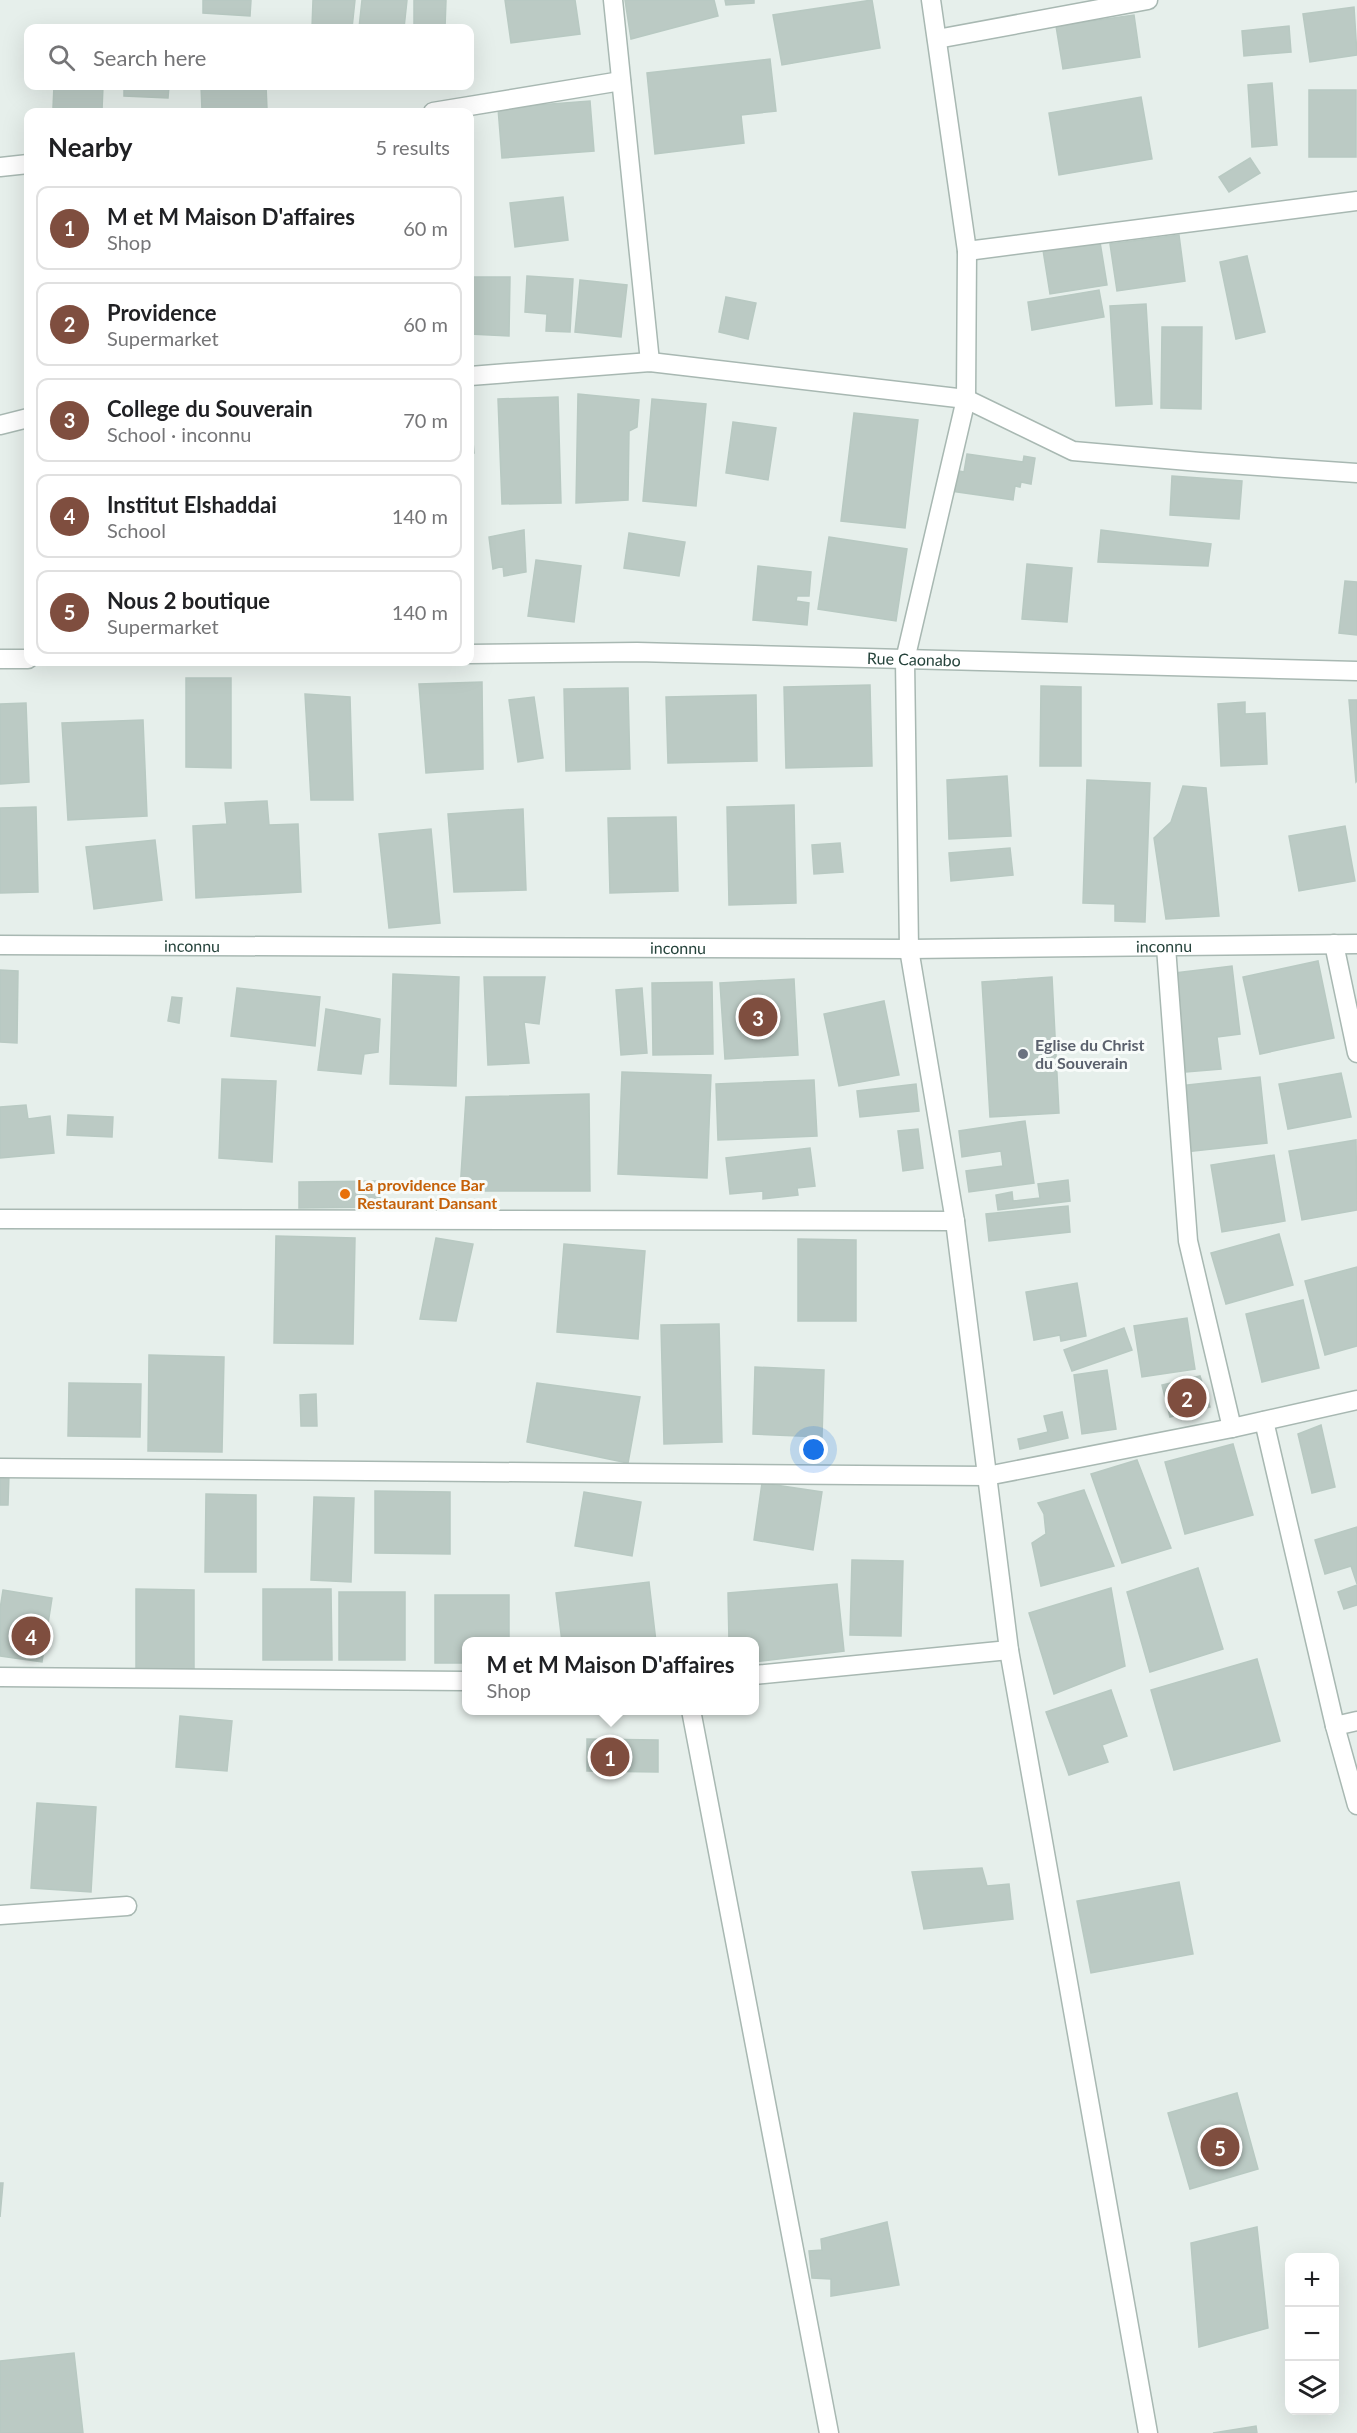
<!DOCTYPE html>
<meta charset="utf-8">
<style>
:root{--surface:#fff;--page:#f2f2f2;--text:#202124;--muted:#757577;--line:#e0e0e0;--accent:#7f4e3f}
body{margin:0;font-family:Lato,sans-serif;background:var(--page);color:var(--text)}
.controls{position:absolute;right:18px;bottom:18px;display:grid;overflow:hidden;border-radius:12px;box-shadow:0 6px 24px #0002}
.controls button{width:54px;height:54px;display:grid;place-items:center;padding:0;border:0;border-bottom:2px solid var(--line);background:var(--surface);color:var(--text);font:30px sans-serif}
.you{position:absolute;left:814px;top:1450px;width:21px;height:21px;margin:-15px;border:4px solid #fff;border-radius:50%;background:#1a73e8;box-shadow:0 0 0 9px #1a73e833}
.badge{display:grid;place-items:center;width:39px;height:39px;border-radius:50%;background:var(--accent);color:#fff;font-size:20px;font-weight:700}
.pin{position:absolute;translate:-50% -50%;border:3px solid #fff;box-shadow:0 2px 6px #0006}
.popup{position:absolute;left:462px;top:1637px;width:297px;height:78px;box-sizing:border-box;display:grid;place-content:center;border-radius:12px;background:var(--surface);filter:drop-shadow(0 2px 4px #0005);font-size:20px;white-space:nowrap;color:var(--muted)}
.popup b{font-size:22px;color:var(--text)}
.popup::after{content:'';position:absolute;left:50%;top:100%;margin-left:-12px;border:12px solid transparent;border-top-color:var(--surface)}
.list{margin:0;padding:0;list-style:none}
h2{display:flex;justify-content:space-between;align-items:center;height:78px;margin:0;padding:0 24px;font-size:26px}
h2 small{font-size:20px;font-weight:400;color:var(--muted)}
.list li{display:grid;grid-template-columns:39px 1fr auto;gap:18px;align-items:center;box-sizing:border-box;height:84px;margin:0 12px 12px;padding:0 12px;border:2px solid var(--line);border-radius:12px}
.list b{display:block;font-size:22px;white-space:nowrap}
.list p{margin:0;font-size:20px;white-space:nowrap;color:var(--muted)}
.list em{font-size:20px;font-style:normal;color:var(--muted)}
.icon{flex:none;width:33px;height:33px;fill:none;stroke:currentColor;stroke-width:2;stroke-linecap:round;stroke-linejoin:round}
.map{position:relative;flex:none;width:1357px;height:2433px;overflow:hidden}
.search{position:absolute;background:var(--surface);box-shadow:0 6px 24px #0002;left:24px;top:24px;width:450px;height:66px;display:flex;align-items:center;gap:15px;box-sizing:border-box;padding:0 21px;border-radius:12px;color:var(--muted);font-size:22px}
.panel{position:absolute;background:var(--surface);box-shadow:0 6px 24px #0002;left:24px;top:108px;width:450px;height:558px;border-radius:12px}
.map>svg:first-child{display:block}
.building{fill:#bbcac4;stroke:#b8c9c2;stroke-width:1.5}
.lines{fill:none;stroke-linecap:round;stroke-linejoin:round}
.minor-casing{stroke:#a8b8b2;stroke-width:21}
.minor{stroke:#fff;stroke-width:18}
.worship-dot{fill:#6b7280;stroke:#f7fbf9;stroke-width:2}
.food-dot{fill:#e8710a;stroke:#f7fbf9;stroke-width:2}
.labels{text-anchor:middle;stroke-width:6;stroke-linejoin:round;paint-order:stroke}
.street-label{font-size:16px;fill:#24423a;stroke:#f7fbf9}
.worship-label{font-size:16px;font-weight:bold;fill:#5b616d;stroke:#f7fbf9;text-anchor:start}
.food-label{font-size:16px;font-weight:bold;fill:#c56008;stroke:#f7fbf9;text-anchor:start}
</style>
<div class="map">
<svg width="1357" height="2433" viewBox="0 0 1357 2433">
<rect width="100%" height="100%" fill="#e6efeb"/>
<path class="building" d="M203 0H251L250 16 203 13Z
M313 0H355L352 28H312Z
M362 0H407L404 28H359Z
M414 0H446L445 28H414Z
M505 0H575L580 34 511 43Z
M625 0H714L718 16 631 39Z
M725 0H754V3L726 5Z
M872 0 880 48 782 65 773 15Z
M1354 7 1357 55 1310 62 1303 14Z
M1134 15 1140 57 1063 69 1056 26Z
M1289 26 1291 52 1244 56 1242 31Z
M770 59 776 111 741 115 744 143 655 154 647 73Z
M1272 83 1277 145 1252 147 1248 85Z
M54 86H103L102 110 53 108Z
M124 86H169L168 98 124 96Z
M201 86H266L267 109 202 110Z
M1309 90H1356V157H1309Z
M1141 97 1152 159 1059 175 1049 113Z
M590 101 594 151 502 158 498 108Z
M1250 158 1260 173 1229 192 1219 177Z
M563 197 568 240 515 247 510 203Z
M1179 235 1185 281 1117 291 1110 244Z
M1100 242 1107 285 1050 294 1043 250Z
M1247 256 1265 332 1236 339 1220 262Z
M527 276 573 279 570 332 546 331 547 314 525 312Z
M470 277H510L509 336 470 334Z
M580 280 627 285 621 337 575 332Z
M1099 290 1104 317 1032 330 1028 302Z
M726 297 756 303 748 339 719 332Z
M1146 304 1152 404 1116 406 1110 306Z
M1162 327H1202L1201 409 1161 408Z
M578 394 639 400 637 427 629 431 628 500 576 503Z
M558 397 561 503 502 504 498 399Z
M652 399 706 404 696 506 643 501Z
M470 408 474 453H470Z
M854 413 918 420 905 528 841 521Z
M733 422 776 428 768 480 726 473Z
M967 454 1023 462 1024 456 1035 458 1031 484 1021 482 1020 487 1015 486 1013 500 951 491 954 470 964 472Z
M1172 476 1242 481 1239 519 1170 515Z
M524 530 526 572 504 576 503 566 493 569 489 537Z
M1101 530 1211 544 1208 566 1098 562Z
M629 533 685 542 679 576 624 568Z
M829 537 907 549 896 621 818 609Z
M536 560 581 566 574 622 528 616Z
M1027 564 1072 568 1067 622 1022 619Z
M758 566 811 572 809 596H797L796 601 809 603 807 625 753 620Z
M1345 581 1357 582V635L1339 633Z
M186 678H231V768L186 767Z
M482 682 483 769 426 773 419 684Z
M870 685 872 766 786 768 784 687Z
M1041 686 1081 687V766H1040Z
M628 688 630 769 566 771 564 689Z
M305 694 350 697 353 800H311Z
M756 695 757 761 668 763 666 697Z
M534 697 543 758 518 762 509 700Z
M1349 700H1357V781L1356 782Z
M1245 702V714L1265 713 1267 764 1221 766 1218 704Z
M26 703 29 782 0 784V704Z
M143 720 147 816 68 820 62 723Z
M1007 776 1011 836 949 839 947 780Z
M1087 780 1150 783 1145 922 1115 921V904L1083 903Z
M1183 786 1206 788 1219 916 1166 919 1154 838 1171 822Z
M267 801 269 825 298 824 301 892 196 898 193 826 227 824 225 803Z
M794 805 796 903 729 905 727 807Z
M36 807 38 892 0 893V808Z
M523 809 526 890 454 892 448 814Z
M676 817 678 891 610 893 608 818Z
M1345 826 1355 881 1299 891 1289 836Z
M431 829 440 923 389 928 379 834Z
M155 840 162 900 94 909 86 847Z
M840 843 843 872 814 874 812 845Z
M1010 848 1013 875 951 881 949 853Z
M1318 961 1334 1038 1260 1054 1243 977Z
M1232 966 1240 1034 1217 1037 1221 1069 1186 1072 1175 973Z
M0 970 18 971 17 1043 0 1042Z
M393 974 459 977 456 1086 390 1084Z
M484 977H545L539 1024 524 1022 529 1063 488 1065Z
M1052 977 1059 1113 990 1117 982 982Z
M794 979 798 1055 725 1059 720 983Z
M712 982 713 1054 653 1055 652 983Z
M237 988 320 997 315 1046 231 1036Z
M642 988 647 1053 621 1055 616 990Z
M172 997 182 998 179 1023 168 1021Z
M884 1001 899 1075 839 1086 824 1014Z
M326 1009 380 1019 378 1052 364 1054 361 1074 318 1070Z
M622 1072 711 1075 707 1178 618 1174Z
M1341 1073 1351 1117 1288 1129 1279 1084Z
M1260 1077 1267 1143 1185 1152 1179 1086Z
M222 1079 276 1081 272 1162 219 1158Z
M814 1080 817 1136 718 1140 716 1084Z
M916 1084 919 1111 860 1117 857 1091Z
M589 1094 590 1191H460L466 1097Z
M26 1105 28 1119 50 1116 54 1153 0 1158V1107Z
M68 1115 113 1117 112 1137 67 1135Z
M1025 1121 1034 1183 969 1192 966 1171 1003 1166 1001 1151 962 1157 959 1131Z
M918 1129 923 1168 903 1171 898 1131Z
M1356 1140 1357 1210 1302 1220 1289 1151Z
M810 1148 815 1186 797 1188 798 1195 763 1199V1191L730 1194 726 1158Z
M1274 1155 1285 1221 1222 1232 1211 1165Z
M1068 1180 1070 1201 998 1210 996 1195 1012 1192 1013 1201 1040 1198 1038 1184Z
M380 1181V1207L299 1208V1182Z
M1068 1206 1070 1232 989 1241 986 1214Z
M1279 1234 1293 1285 1226 1304 1211 1253Z
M276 1236 355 1238 353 1344 274 1343Z
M436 1238 473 1244 456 1321 420 1319Z
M798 1239 856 1240V1321H798Z
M564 1244 645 1251 638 1339 557 1332Z
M1357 1267V1346L1325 1355 1305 1281Z
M1077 1283 1086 1336 1061 1341 1060 1335 1034 1340 1026 1292Z
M1303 1300 1319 1368 1262 1382 1246 1314Z
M1187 1318 1195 1369 1142 1377 1134 1326Z
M719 1324 722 1442 664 1444 661 1325Z
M1124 1328 1132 1350 1072 1371 1064 1350Z
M149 1355 224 1357 222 1452 148 1451Z
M755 1367 824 1370 822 1437 753 1434Z
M1107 1370 1116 1429 1082 1434 1074 1375Z
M1200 1376 1210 1407 1170 1417 1162 1385Z
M69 1383 141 1384 140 1437 68 1436Z
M537 1383 640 1397 628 1463 527 1442Z
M316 1394 317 1426H301L300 1395Z
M1062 1412 1068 1438 1020 1449 1018 1439 1048 1432 1044 1416Z
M1321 1425 1335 1487 1312 1493 1298 1434Z
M1233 1444 1253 1515 1185 1534 1165 1462Z
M1137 1460 1171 1548 1122 1563 1091 1474Z
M0 1474H9L8 1505H0Z
M762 1483 822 1492 813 1550 754 1540Z
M1084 1490 1114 1566 1041 1586 1032 1543 1046 1534 1044 1514 1038 1503Z
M375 1491 450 1492V1554L375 1553Z
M584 1492 641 1502 632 1556 575 1546Z
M206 1494 256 1495V1572H205Z
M314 1497 354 1498 351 1582 311 1580Z
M1357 1527V1584L1351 1566 1325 1574 1315 1540Z
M852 1560 903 1561 901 1636 850 1635Z
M1198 1568 1223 1649 1150 1672 1127 1592Z
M649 1582 656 1642H562L556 1593Z
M837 1584 844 1651 754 1662V1642H729L728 1593Z
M1357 1585V1605L1344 1609 1338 1592Z
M1111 1588 1125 1666 1054 1694 1029 1613Z
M136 1589 194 1590V1672H136Z
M263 1589H331L332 1660H263Z
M3 1590 52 1598 42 1662 0 1656V1609Z
M339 1592H405V1660H339Z
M435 1595H509V1642H466V1663H435Z
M1257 1659 1280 1741 1174 1770 1151 1690Z
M1111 1690 1127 1736 1102 1745 1108 1762 1069 1775 1046 1712Z
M180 1716 232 1721 227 1771 176 1767Z
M587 1739 658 1740V1772L587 1771Z
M37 1803 96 1807 91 1892 31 1888Z
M982 1868 987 1886 1009 1884 1013 1919 924 1929 912 1872Z
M1179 1882 1193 1954 1091 1973 1077 1901Z
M1237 2093 1258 2169 1190 2189 1168 2113Z
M0 2183H3L0 2217Z
M887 2222 899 2285 831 2296V2279L812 2278 809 2251 822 2250 821 2239Z
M1257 2227 1268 2328 1199 2347 1191 2243Z
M74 2353 83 2433H0V2361Z
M1256 2426 1257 2433H1213Z"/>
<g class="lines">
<defs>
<g id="minor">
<path d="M613 0 650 362"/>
<path d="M931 0 967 251 966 399 905 660 909 949 955 1221 1009 1650 1148 2433"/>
<path d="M937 39 1148 0"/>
<path d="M433 112 621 81"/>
<path d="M0 167 28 164"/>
<path d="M967 251 1357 201"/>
<path d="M470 376 650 362 966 399 1073 451 1200 462 1357 473"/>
<path d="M0 425 28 418"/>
<path id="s1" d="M470 654 637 652 1357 671"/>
<path d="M0 659H28"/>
<path d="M1334 944 1357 1053"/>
<path id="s2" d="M0 945 909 949 1357 944"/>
<path d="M1166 947 1188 1241 1232 1428"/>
<path d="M0 1219 955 1221"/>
<path d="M1264 1421 1335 1726 1357 1805"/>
<path d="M0 1468 987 1476 1232 1428 1357 1400"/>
<path d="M754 1675 1009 1650"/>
<path d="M0 1677 466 1681"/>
<path d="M691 1710 829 2433"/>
<path d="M1335 1726 1357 1721"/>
<path d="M0 1915 127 1906"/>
</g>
</defs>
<use href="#minor" class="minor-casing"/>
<use href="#minor" class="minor"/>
</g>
<circle class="worship-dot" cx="1023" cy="1054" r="6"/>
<circle class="food-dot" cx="345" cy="1194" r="6"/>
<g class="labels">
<g class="street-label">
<text dy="6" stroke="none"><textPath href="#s1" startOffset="444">Rue Caonabo</textPath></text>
<text dy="6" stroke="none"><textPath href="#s2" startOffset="192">inconnu</textPath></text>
<text dy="6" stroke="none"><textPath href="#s2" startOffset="1164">inconnu</textPath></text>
<text dy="6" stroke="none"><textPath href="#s2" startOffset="678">inconnu</textPath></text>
</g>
<g class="worship-label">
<text x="1035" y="1051">Eglise du Christ<tspan x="1035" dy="18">du Souverain</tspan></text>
</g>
<g class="food-label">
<text x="357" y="1191">La providence Bar<tspan x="357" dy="18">Restaurant Dansant</tspan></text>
</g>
</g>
</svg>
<div class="controls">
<button>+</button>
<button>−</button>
<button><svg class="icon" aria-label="layers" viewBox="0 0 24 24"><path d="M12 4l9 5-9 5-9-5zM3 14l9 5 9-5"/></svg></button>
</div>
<div class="you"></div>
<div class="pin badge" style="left:610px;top:1757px">1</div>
<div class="popup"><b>M et M Maison D'affaires</b>Shop</div>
<div class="pin badge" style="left:1187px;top:1398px">2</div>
<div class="pin badge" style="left:758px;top:1017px">3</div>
<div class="pin badge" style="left:31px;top:1636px">4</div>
<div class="pin badge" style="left:1220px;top:2147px">5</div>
<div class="search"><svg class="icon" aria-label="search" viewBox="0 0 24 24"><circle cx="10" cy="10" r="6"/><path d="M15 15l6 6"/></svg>Search here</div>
<section class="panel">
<h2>Nearby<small>5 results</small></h2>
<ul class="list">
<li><span class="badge">1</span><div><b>M et M Maison D'affaires</b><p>Shop</p></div><em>60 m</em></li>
<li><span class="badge">2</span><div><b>Providence</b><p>Supermarket</p></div><em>60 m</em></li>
<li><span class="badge">3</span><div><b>College du Souverain</b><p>School · inconnu</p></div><em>70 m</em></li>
<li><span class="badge">4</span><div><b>Institut Elshaddai</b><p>School</p></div><em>140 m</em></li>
<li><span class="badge">5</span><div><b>Nous 2 boutique</b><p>Supermarket</p></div><em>140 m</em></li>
</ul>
</section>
</div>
